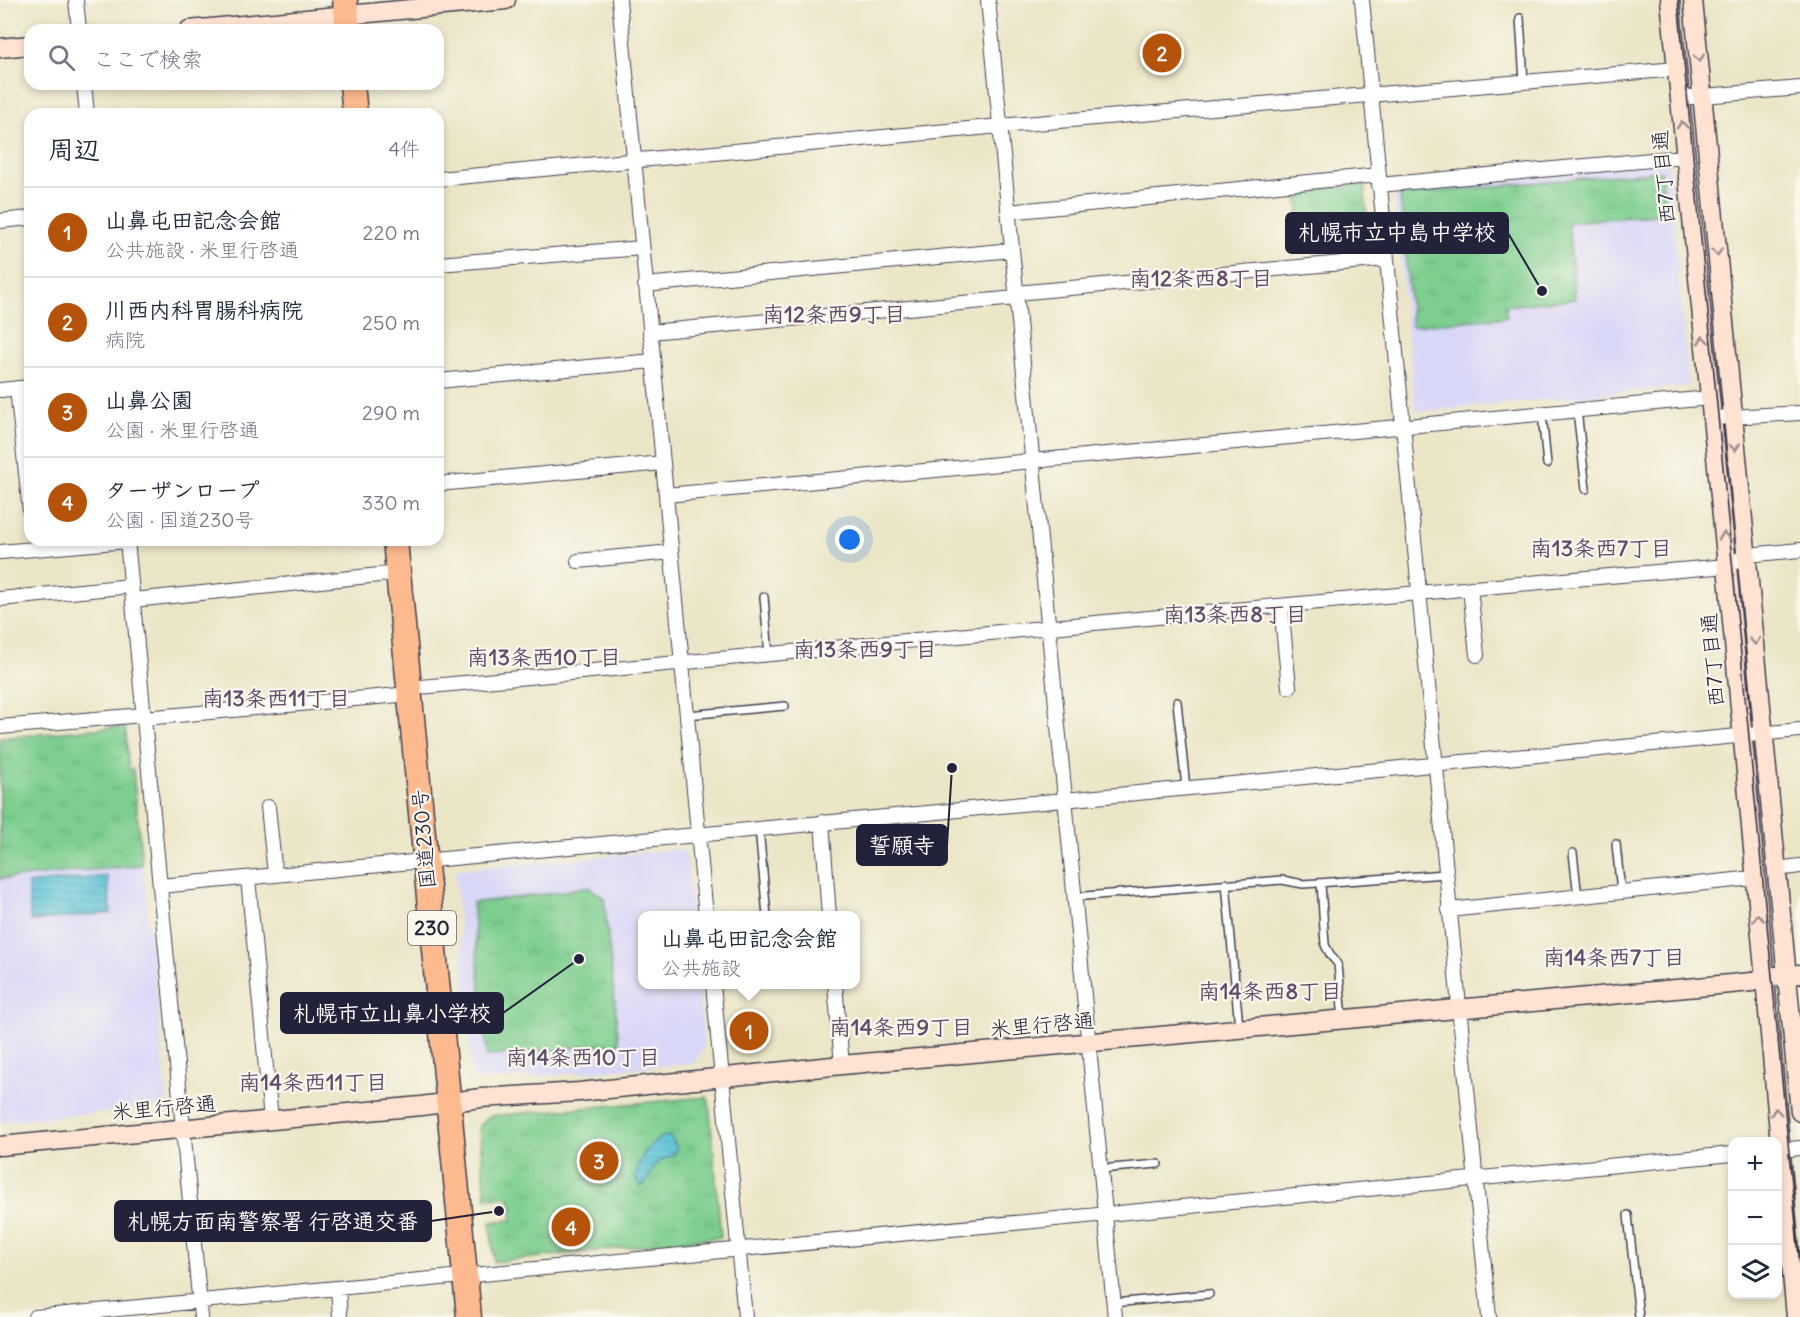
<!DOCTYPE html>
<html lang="ja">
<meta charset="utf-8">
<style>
:root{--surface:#fff;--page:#f2f2f3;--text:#1f2937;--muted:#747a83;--line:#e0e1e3;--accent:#b45309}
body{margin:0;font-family:Delius,"Klee One",sans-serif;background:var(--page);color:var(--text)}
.controls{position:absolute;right:18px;bottom:18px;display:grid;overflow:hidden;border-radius:12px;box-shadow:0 3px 9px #0003}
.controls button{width:54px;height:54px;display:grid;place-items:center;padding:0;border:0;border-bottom:2px solid var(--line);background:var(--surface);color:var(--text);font:30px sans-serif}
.you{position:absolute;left:850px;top:540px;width:21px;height:21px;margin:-15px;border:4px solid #fff;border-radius:50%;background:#1a73e8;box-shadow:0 0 0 9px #1a73e833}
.badge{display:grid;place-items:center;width:39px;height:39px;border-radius:50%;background:var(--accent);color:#fff;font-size:20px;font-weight:700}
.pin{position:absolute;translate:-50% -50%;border:3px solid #fff;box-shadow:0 2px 6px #0006}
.popup{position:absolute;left:638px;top:911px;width:222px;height:78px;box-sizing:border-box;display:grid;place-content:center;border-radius:12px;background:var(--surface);filter:drop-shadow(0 2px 4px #0005);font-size:20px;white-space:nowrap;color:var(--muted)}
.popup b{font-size:22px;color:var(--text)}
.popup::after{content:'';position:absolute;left:50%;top:100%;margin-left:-12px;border:12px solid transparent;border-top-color:var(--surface)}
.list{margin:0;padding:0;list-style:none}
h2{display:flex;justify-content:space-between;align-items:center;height:78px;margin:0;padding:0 24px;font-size:26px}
h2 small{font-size:20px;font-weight:400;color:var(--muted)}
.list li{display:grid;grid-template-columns:39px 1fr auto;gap:18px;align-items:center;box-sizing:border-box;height:90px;padding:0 24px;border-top:2px solid var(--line)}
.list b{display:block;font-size:22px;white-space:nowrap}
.list p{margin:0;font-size:20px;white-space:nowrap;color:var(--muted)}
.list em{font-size:20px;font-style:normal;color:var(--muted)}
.icon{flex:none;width:33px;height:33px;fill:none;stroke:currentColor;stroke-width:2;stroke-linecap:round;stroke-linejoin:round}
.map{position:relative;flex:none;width:1800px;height:1317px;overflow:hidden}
.search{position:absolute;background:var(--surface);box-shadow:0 3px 9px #0003;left:24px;top:24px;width:420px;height:66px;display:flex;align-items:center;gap:15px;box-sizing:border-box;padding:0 21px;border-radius:18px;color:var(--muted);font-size:22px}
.panel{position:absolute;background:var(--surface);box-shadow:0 3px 9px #0003;left:24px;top:108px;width:420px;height:438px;border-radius:18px}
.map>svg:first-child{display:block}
.built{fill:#d9d7f8}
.park{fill:url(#park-tufts);stroke:#507865;stroke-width:1.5}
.water{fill:url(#water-rules);stroke:#3f738a;stroke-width:1.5}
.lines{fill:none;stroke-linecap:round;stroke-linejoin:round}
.lane-casing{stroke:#403f50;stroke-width:10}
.street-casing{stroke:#403f50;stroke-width:16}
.secondary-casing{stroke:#403f50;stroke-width:21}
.highway-casing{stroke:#403f50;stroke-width:27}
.lane{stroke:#fff;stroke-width:7}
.street{stroke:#fff;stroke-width:14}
.secondary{stroke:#fee3d2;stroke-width:18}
.highway{stroke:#fcba8e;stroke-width:24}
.tram{stroke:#22223b;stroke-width:1.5}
.oneway{stroke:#9b8c8e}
.labels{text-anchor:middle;stroke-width:4.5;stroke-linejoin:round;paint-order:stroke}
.shield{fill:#fbf7ec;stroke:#636270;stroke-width:1.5}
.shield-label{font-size:20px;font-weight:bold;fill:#22223b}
.street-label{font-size:21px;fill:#22223b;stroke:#fbf7ec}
.neighbourhood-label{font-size:22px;font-weight:bold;fill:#5f4d6e;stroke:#fbf7ec}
.leader{fill:none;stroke:#22223b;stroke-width:2}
.callout-dot{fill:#22223b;stroke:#fbf7ec;stroke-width:2}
.callout{fill:#22223b;stroke:#22223b;stroke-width:2}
.callout-label{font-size:22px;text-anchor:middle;font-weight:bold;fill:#fff}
</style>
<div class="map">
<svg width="1800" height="1317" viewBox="0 0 1800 1317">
<defs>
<pattern id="park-tufts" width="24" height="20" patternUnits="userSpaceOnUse" patternTransform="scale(1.5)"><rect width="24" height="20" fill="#7dce8f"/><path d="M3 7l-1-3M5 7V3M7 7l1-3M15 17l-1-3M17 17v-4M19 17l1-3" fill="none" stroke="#6cb17c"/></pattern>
<pattern id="water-rules" width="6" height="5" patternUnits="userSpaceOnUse" patternTransform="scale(1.5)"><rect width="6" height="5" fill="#5cc4d8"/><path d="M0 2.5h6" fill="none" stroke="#50a8ba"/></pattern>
</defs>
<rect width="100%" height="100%" fill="#fbf7ec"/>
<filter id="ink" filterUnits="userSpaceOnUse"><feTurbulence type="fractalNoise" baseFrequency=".0167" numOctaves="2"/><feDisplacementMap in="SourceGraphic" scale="12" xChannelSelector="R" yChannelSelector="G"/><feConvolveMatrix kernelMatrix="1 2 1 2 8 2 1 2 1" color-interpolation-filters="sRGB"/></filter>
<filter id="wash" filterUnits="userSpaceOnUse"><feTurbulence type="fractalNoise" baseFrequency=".008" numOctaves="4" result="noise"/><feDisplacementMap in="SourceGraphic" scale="24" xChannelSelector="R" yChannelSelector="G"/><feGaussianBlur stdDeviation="1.35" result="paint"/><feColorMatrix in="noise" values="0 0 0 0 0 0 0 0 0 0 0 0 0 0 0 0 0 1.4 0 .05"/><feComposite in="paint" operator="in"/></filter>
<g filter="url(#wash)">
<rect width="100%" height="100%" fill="#ebe6c8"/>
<path class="built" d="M1668 162 1689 386 1415 412 1394 195 1398 190Z
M127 725 129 769H133L168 1106 0 1122V737Z
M681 849 686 853 692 915 642 916V984L699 985 704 1048 694 1063 480 1081 472 1076 455 870Z"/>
<path class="park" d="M1661 171 1666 214 1568 222 1575 299 1505 306 1507 317 1412 326 1400 195Z
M1364 184 1370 243 1303 250 1297 191Z
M125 726 129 769H133L142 865 0 879V738Z
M588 886 604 898 619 1044 487 1056 472 903 561 892Z
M707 1097 709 1101 721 1237 494 1262 490 1222 512 1220 510 1197 486 1198 479 1126 489 1116Z"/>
<path class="water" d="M107 876 111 913 31 921 28 884Z
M665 1136 670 1137C674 1141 677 1144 676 1150 674 1159 662 1157 657 1163 650 1171 651 1181 641 1187L635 1177C639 1159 647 1143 665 1136Z"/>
</g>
<g filter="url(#ink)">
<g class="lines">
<defs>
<path id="lane" d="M1520 18 1524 82
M1577 410 1586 489
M1542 414 1547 464
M764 597 769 655
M1177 702 1186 788
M687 715 785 706
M759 828 767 916
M1616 844 1621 892
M1573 853 1578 897
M1226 883 1239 1027
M1321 883 1325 945 1331 956 1338 964 1343 1019
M1073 897 1282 880 1303 884 1446 874
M1100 1169 1158 1164
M1628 1215 1639 1317
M1113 1303 1209 1294"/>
<path id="street" d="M76 0 79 30
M619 0 706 916
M988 0 1115 1317
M1362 0 1489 1317
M84 84 87 114
M1680 98 1800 88
M438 179 1000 126 1677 69
M1379 185 1684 157
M1008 212 1379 175
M0 221 30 218
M438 264 642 248
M645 285 1012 250
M1016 293 1386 259
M650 332 1016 298
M438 381 653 361
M17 388 30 512
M0 390 30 387
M1712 418 1800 413
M438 484 663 463
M666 495 1709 398
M127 540 201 1317
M0 552 127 541
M578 561 671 552
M1470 588 1477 655
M0 599 131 586
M133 600 399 573
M1281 606 1289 687
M410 688C845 648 1280 603 1716 567L1727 566 1747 555 1800 550
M144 718 410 694
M0 727 143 715
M268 807 275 875
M822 822 829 916
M1777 869 1800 866
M248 878 271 1120
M160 886 1800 730
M1449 910 1754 878
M713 984 745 1317
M835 984 842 1065
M1778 1150 1800 1148
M338 1288 340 1317
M35 1317 1732 1154"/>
<path id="secondary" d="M1670 0 1727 566 1796 1317
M1693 0 1800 1112
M189 30 506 0
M0 48 30 45
M0 1146 421 1106 481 1098 579 1092 842 1065 1752 982 1764 977 1800 974"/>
<path id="highway" d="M345 0 348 30
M352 84 355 114
M395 540 469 1317"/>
</defs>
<use href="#lane" class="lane-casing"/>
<use href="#street" class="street-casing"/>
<use href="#secondary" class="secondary-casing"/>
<use href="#highway" class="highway-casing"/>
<use href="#lane" class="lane"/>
<use href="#street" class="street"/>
<use href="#secondary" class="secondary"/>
<use href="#highway" class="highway"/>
<path class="tram" d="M1678 0 1800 1267"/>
</g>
<defs><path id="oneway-chevron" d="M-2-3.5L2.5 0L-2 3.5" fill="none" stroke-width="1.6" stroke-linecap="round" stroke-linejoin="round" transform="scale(1.5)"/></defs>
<g class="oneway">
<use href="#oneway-chevron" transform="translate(1699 58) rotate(85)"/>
<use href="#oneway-chevron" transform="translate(1682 125) rotate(-94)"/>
<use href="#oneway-chevron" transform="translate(1717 252) rotate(85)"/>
<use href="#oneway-chevron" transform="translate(1703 340) rotate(-96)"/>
<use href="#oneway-chevron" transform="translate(1735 447) rotate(84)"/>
<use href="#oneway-chevron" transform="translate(1724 536) rotate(-96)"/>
<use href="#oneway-chevron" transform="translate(1755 641) rotate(85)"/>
<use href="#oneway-chevron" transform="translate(1758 918) rotate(-96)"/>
<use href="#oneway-chevron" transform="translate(1776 1112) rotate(-95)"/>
</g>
</g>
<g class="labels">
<rect class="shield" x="408" y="911" width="48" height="34" rx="4.5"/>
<g class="shield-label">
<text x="432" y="935">230</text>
</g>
<g class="street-label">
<text transform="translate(1664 177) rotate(-95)" y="7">西7丁目通</text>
<text transform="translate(1713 660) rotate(-95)" y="7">西7丁目通</text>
<text transform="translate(424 839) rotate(-95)" y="7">国道230号</text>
<text transform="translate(1042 1025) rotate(-5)" y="7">米里行啓通</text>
<text transform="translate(164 1108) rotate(-5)" y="7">米里行啓通</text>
</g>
<g class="neighbourhood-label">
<text x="1201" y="286">南12条西8丁目</text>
<text x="834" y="322">南12条西9丁目</text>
<text x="1601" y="556">南13条西7丁目</text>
<text x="1235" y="622">南13条西8丁目</text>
<text x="865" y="657">南13条西9丁目</text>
<text x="544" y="665">南13条西10丁目</text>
<text x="276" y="706">南13条西11丁目</text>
<text x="1614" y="965">南14条西7丁目</text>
<text x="1270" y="999">南14条西8丁目</text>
<text x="901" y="1035">南14条西9丁目</text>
<text x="583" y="1065">南14条西10丁目</text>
<text x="313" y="1090">南14条西11丁目</text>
</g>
</g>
<path class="leader" d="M1542 291L1508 233M952 768L947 845M579 959L503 1013M499 1211L431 1221"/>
<g class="callout-dot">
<circle cx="1542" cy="291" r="6"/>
<circle cx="952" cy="768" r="6"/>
<circle cx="579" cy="959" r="6"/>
<circle cx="499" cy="1211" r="6"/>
</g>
<g class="callout">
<rect x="1286" y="213" width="222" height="40" rx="6"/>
<rect x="857" y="825" width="90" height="40" rx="6"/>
<rect x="281" y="993" width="222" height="40" rx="6"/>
<rect x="115" y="1201" width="316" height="40" rx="6"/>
</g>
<g class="callout-label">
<text x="1397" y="240">札幌市立中島中学校</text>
<text x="902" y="853">誓願寺</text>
<text x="392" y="1021">札幌市立山鼻小学校</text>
<text x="273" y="1229">札幌方面南警察署 行啓通交番</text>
</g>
</svg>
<div class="controls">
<button>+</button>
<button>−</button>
<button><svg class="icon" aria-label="layers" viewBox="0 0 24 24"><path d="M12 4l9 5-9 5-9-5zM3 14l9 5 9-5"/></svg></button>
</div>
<div class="you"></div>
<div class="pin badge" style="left:749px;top:1031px">1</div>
<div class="popup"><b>山鼻屯田記念会館</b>公共施設</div>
<div class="pin badge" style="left:1162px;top:53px">2</div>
<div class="pin badge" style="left:599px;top:1161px">3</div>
<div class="pin badge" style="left:571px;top:1227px">4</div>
<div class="search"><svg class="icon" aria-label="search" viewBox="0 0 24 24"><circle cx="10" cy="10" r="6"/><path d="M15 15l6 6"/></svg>ここで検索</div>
<section class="panel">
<h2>周辺<small>4件</small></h2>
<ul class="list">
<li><span class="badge">1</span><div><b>山鼻屯田記念会館</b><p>公共施設 · 米里行啓通</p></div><em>220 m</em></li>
<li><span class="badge">2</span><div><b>川西内科胃腸科病院</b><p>病院</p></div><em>250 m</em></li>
<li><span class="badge">3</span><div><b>山鼻公園</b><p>公園 · 米里行啓通</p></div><em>290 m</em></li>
<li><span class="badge">4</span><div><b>ターザンロープ</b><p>公園 · 国道230号</p></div><em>330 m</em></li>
</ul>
</section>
</div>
